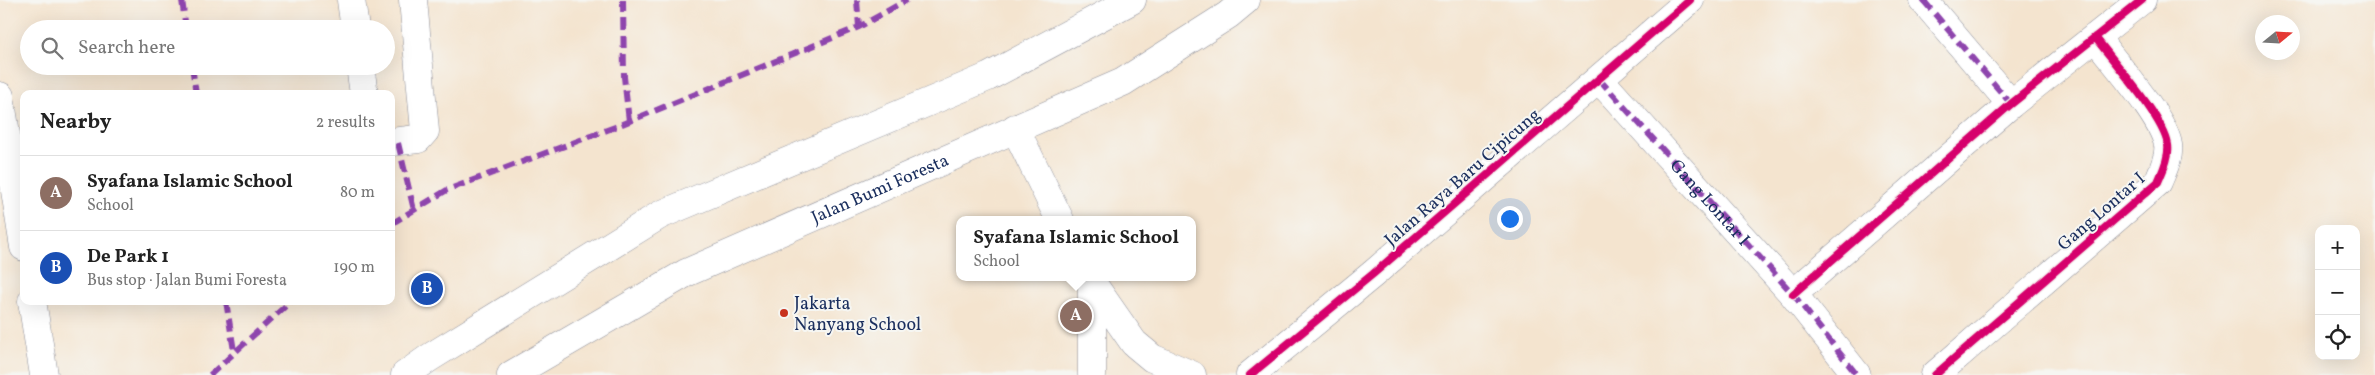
<!DOCTYPE html>
<meta charset="utf-8">
<style>
:root{--surface:#fff;--page:#f6f6f6;--text:#222;--muted:#767676;--line:#e0e0e0;--accent:#b45309}
body{margin:0;font-family:Vollkorn,serif;background:var(--page);color:var(--text)}
.controls{position:absolute;right:15px;bottom:15px;display:grid;overflow:hidden;border-radius:10px;box-shadow:0 5px 20px #0002}
.controls button{width:45px;height:45px;display:grid;place-items:center;padding:0;border:0;border-bottom:1px solid var(--line);background:var(--surface);color:var(--text);font:25px sans-serif}
.compass{position:absolute;left:2255px;top:15px;width:45px;height:45px;border-radius:50%;background:var(--surface);box-shadow:0 5px 20px #0002;rotate:72deg}
.you{position:absolute;left:1509px;top:218px;width:18px;height:18px;margin:-12px;border:4px solid #fff;border-radius:50%;background:#1a73e8;box-shadow:0 0 0 8px #1a73e833}
.badge{display:grid;place-items:center;width:32px;height:32px;border-radius:50%;background:var(--accent);color:#fff;font-size:16px;font-weight:700}
.pin{position:absolute;translate:-50% -50%;border:2px solid #fff;box-shadow:0 1px 5px #0006}
.popup{position:absolute;left:956px;top:216px;width:240px;height:65px;box-sizing:border-box;display:grid;place-content:center;border-radius:10px;background:var(--surface);filter:drop-shadow(0 1px 4px #0005);font-size:16px;white-space:nowrap;color:var(--muted)}
.popup b{font-size:19px;color:var(--text)}
.popup::after{content:'';position:absolute;left:50%;top:100%;margin-left:-10px;border:10px solid transparent;border-top-color:var(--surface)}
.list{margin:0;padding:0;list-style:none}
h2{display:flex;justify-content:space-between;align-items:center;height:65px;margin:0;padding:0 20px;font-size:21px}
h2 small{font-size:16px;font-weight:400;color:var(--muted)}
.list li{display:grid;grid-template-columns:32px 1fr auto;gap:15px;align-items:center;box-sizing:border-box;height:75px;padding:0 20px;border-top:1px solid var(--line)}
.list b{display:block;font-size:19px;white-space:nowrap}
.list p{margin:0;font-size:16px;white-space:nowrap;color:var(--muted)}
.list em{font-size:16px;font-style:normal;color:var(--muted)}
.icon{flex:none;width:28px;height:28px;fill:none;stroke:currentColor;stroke-width:2;stroke-linecap:round;stroke-linejoin:round}
.map{position:relative;flex:none;width:2375px;height:375px;overflow:hidden}
.search{position:absolute;background:var(--surface);box-shadow:0 5px 20px #0002;left:20px;top:20px;width:375px;height:55px;display:flex;align-items:center;gap:12px;box-sizing:border-box;padding:0 18px;border-radius:28px;color:var(--muted);font-size:19px}
.panel{position:absolute;background:var(--surface);box-shadow:0 5px 20px #0002;left:20px;top:90px;width:375px;height:215px;border-radius:10px}
.map>svg:first-child{display:block}
.lines{fill:none;stroke-linecap:round;stroke-linejoin:round}
.minor-casing{stroke:#888a96;stroke-width:29}
.major-casing{stroke:#888a96;stroke-width:29}
.minor{stroke:#fff;stroke-width:28}
.major{stroke:#fff;stroke-width:28}
.quiet{stroke:#8e44ad;stroke-width:6;stroke-dasharray:12 6;stroke-linecap:butt}
.cycleway-casing{stroke:#f6f6f2;stroke-width:11}
.cycleway{stroke:#d6006c;stroke-width:8}
.poi-dot{fill:#c8321e;stroke:#f6f6f2;stroke-width:2}
.labels{text-anchor:middle;stroke-width:4;stroke-linejoin:round;paint-order:stroke}
.street-label{font-size:18px;fill:#1b2f5e;stroke:#f6f6f2}
.poi-label{font-size:18px;fill:#1b2f5e;stroke:#f6f6f2;text-anchor:start}
</style>
<div class="map">
<svg width="2375" height="375" viewBox="0 0 2375 375">
<rect width="100%" height="100%" fill="#f6f6f2"/>
<filter id="ink" filterUnits="userSpaceOnUse"><feTurbulence type="fractalNoise" baseFrequency=".02" numOctaves="2"/><feDisplacementMap in="SourceGraphic" scale="10" xChannelSelector="R" yChannelSelector="G"/><feConvolveMatrix kernelMatrix="1 2 1 2 8 2 1 2 1" color-interpolation-filters="sRGB"/></filter>
<filter id="wash" filterUnits="userSpaceOnUse"><feTurbulence type="fractalNoise" baseFrequency=".0096" numOctaves="4" result="noise"/><feDisplacementMap in="SourceGraphic" scale="20" xChannelSelector="R" yChannelSelector="G"/><feGaussianBlur stdDeviation="1.12" result="paint"/><feColorMatrix in="noise" values="0 0 0 0 0 0 0 0 0 0 0 0 0 0 0 0 0 1.4 0 .05"/><feComposite in="paint" operator="in"/></filter>
<g filter="url(#wash)">
<rect width="100%" height="100%" fill="#f4e4cf"/>
</g>
<g filter="url(#ink)">
<g class="lines">
<defs>
<path id="minor" d="M351 0 355 29
M1923 0 2011 104
M360 66 364 94
M1599 79 1793 294 1857 375
M0 96 24 247
M1015 128 1060 220
M391 142 418 139 425 131 413 0
M1088 277 1134 343 1152 358 1192 375
M1793 294 2011 104 2142 0
M32 301 44 375
M1092 375V286
M1250 375 1373 274 1690 0
M1935 375 2158 182C2162 172 2170 157 2168 145 2164 118 2113 61 2095 37"/>
<g id="major">
<path d="M405 375 429 358 660 215 988 77 1132 0"/>
<path id="s1" d="M511 375 686 273 1123 82 1228 15 1246 0"/>
</g>
</defs>
<use href="#minor" class="minor-casing"/>
<use href="#major" class="major-casing"/>
<use href="#minor" class="minor"/>
<use href="#major" class="major"/>
<g class="quiet">
<path d="M182 0 186 29"/>
<path d="M623 0 624 77 629 121"/>
<path d="M857 0 859 27"/>
<path d="M1923 0 2011 104"/>
<path d="M192 66 196 94"/>
<path id="s2" d="M1599 79 1793 294 1857 375"/>
<path d="M398 143 414 210"/>
<path d="M391 224 447 190 615 127 859 27 907 0"/>
<path d="M226 301 234 351"/>
<path d="M210 375 291 301"/>
</g>
<defs>
<path id="cycleway" d="M1793 294 2011 104 2142 0
M1250 375 1373 274 1690 0
M1935 375 2158 182C2162 172 2170 157 2168 145 2164 118 2113 61 2095 37"/>
</defs>
<use href="#cycleway" class="cycleway-casing"/>
<use href="#cycleway" class="cycleway"/>
</g>
</g>
<circle class="poi-dot" cx="784" cy="313" r="5"/>
<g class="labels">
<g class="street-label">
<text transform="translate(1462 177) rotate(-41)" y="6">Jalan Raya Baru Cipicung</text>
<text dy="6" stroke="none"><textPath href="#s1" startOffset="414">Jalan Bumi Foresta</textPath></text>
<text dy="6" stroke="none"><textPath href="#s2" startOffset="166">Gang Lontar I</textPath></text>
<text transform="translate(2101 211) rotate(-41)" y="6">Gang Lontar I</text>
</g>
<g class="poi-label">
<text x="794" y="309">Jakarta<tspan x="794" dy="21">Nanyang School</tspan></text>
</g>
</g>
</svg>
<div class="controls">
<button>+</button>
<button>−</button>
<button><svg class="icon" aria-label="locate" viewBox="0 0 24 24"><circle cx="12" cy="12" r="6"/><path d="M12 2v4M12 18v4M2 12h4M18 12h4"/></svg></button>
</div>
<svg class="compass" viewBox="-18 -18 36 36"><path d="M0-13l5 13h-10z" fill="#e53935"/><path d="M0 13l5-13h-10z" fill="#767676"/></svg>
<div class="you"></div>
<div class="pin badge" style="left:1076px;top:316px;background:#8d6e63">A</div>
<div class="popup"><b>Syafana Islamic School</b>School</div>
<div class="pin badge" style="left:427px;top:289px;background:#1a4fb4">B</div>
<div class="search"><svg class="icon" aria-label="search" viewBox="0 0 24 24"><circle cx="10" cy="10" r="6"/><path d="M15 15l6 6"/></svg>Search here</div>
<section class="panel">
<h2>Nearby<small>2 results</small></h2>
<ul class="list">
<li><span class="badge" style="background:#8d6e63">A</span><div><b>Syafana Islamic School</b><p>School</p></div><em>80 m</em></li>
<li><span class="badge" style="background:#1a4fb4">B</span><div><b>De Park 1</b><p>Bus stop · Jalan Bumi Foresta</p></div><em>190 m</em></li>
</ul>
</section>
</div>
